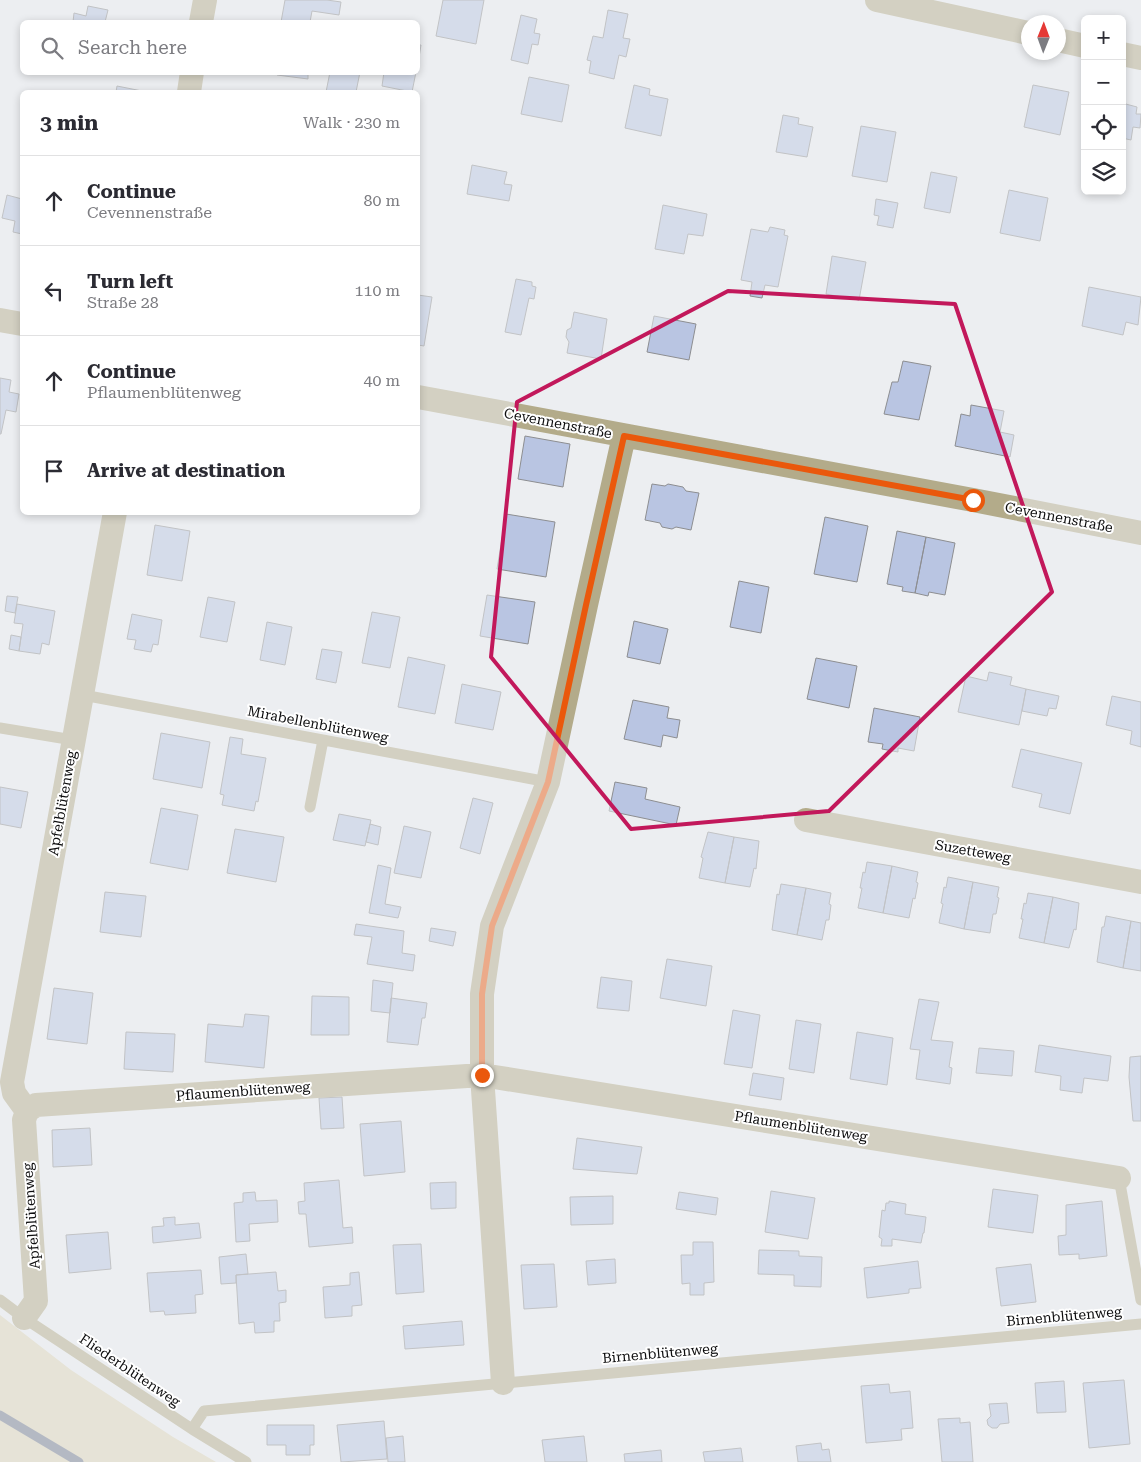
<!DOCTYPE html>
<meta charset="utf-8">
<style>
:root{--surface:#fff;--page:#f7f7f7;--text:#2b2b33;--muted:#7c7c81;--line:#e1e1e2}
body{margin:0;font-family:"Roboto Serif",serif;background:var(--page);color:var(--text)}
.controls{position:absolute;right:15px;top:15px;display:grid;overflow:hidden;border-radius:8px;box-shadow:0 2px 8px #0003}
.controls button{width:45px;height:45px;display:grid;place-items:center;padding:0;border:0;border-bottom:1px solid var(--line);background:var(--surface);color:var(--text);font:25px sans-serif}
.compass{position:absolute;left:1021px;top:15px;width:45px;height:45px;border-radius:50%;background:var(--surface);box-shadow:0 2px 8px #0003;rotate:1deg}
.stop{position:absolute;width:15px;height:15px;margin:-11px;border:4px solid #ea580c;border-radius:50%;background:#fff}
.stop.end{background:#ea580c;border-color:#fff;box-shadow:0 1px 5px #0008}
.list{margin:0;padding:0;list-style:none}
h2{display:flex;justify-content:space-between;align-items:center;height:65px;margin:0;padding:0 20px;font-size:21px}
h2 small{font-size:16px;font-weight:400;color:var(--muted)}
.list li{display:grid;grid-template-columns:32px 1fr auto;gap:15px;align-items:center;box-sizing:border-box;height:90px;padding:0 20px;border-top:1px solid var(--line)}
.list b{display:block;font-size:19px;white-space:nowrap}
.list p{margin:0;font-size:16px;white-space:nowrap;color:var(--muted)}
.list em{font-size:16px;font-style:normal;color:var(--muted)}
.icon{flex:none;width:28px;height:28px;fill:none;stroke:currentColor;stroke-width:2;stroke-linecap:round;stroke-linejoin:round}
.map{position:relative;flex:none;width:1141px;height:1462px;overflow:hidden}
.search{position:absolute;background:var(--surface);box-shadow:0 2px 8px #0003;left:20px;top:20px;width:400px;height:55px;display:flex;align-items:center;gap:12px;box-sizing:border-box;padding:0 18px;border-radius:8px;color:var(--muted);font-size:19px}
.panel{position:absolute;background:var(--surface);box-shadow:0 2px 8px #0003;left:20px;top:90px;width:400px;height:425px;border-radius:8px}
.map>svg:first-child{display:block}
.green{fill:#ddd5b8}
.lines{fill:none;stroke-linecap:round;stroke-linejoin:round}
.stream{stroke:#70788d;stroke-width:9}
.building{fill:#b9c5e2;stroke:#8d8e91}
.service{stroke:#b3ab8a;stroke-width:11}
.minor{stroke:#b3ab8a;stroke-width:24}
.route{stroke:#ea580c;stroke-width:6}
.marked{fill:none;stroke:#c2185b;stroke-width:4;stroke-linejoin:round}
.labels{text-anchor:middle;stroke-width:4;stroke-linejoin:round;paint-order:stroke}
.street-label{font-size:14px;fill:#0d0d0e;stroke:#fff}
</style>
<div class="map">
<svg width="1141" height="1462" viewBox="0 0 1141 1462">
<rect width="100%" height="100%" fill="#eceef1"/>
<path class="green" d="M0 1315 71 1370 173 1437 216 1462H0Z"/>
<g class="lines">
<path class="stream" d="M0 1415 79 1462"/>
</g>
<path class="building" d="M285 0H327L341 2 339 15 312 11 310 22H281Z
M443 0H484L476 44 436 36Z
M88 6 108 10 105 22H73L74 13 86 16Z
M608 10 628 14 623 38 630 39 626 57 619 55 614 79 589 73 591 61 587 60 593 36 603 38Z
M521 15 537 19 534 33 540 34 538 45 532 44 528 64 511 60Z
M418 45H421L418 64Z
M277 72H308V79L277 75Z
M330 72H360L356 92H326Z
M384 72H416L412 92 382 86Z
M529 77 569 85 562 122 521 114Z
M634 85 650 89 649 95 668 99 661 136 625 128Z
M1033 85 1069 92 1060 135 1024 127Z
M117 86 147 92H116Z
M1122 103 1137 107 1136 114H1141L1140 128 1133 127 1131 140 1122 138Z
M783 115 799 118 798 124 813 127 807 157 776 152Z
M861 126 896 132 887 182 852 176Z
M472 165 507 172 504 184 512 185 509 201 467 194Z
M931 172 957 177 950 213 924 208Z
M1009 190 1048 198 1040 241 1000 233Z
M7 195 22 199V234L13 232 15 221 2 218Z
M876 199 898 203 893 228 877 225 879 216 874 215Z
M663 205 707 214 703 236 688 234 684 254 655 249Z
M770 227 785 230 784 235 788 236 778 287 765 285 762 298 750 296 752 282 741 280 751 229 768 232Z
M832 256 866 262 859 300 826 294Z
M516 279 532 282V286L536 287 534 299 529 298 521 335 505 332Z
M1089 287 1141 297 1138 325 1126 322 1123 335 1082 326Z
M418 295 432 297 424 346 418 345Z
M574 312 607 319 601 359 567 353 569 342 566 337 567 330 571 328Z
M654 316 696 324 689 360 647 352Z
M903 361 931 366 919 420 884 414 892 382H898Z
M0 378 11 380 9 392 19 394 16 412 6 410 1 434H0Z
M971 405 1004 411 1000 432 1014 435 1010 457 955 446 961 414 970 416Z
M525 436 570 444 563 487 518 479Z
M652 484 665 486 668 484 683 487 686 491 699 493 691 530 676 527 672 529 662 527 660 523 645 520Z
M506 514 555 522 546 577 497 569Z
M825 517 868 526 857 582 814 574Z
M155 525 190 531 182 581 147 575Z
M897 531 926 537 915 593 902 591 903 587 887 584Z
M926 537 955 543 945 595 929 592 928 596 915 593Z
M739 581 769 587 761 633 730 627Z
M487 595 535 602 528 644 480 636Z
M7 596 18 597 15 613 5 611Z
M208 597 235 602 227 642 200 637Z
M17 604 55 611 49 645 42 643 40 654 19 651 23 624 14 623Z
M372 612 400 617 390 668 362 663Z
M132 614 162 620 158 645 153 644 151 652 134 649 136 640 127 639Z
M634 621 668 629 660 664 627 657Z
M267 622 292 627 285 665 260 660Z
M11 635 21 637 19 651 9 649Z
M322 649 342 652 336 683 316 679Z
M408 657 445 665 435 714 398 707Z
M816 658 857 666 849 708 807 699Z
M989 672 1012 677 1010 685 1026 689 1019 725 958 712 966 676 987 681Z
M462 684 501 692 493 730 455 723Z
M1026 689 1059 696 1056 709 1049 708 1047 716 1022 711Z
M1112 696 1141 702V747L1130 744 1132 731 1106 725Z
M633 700 669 707 667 718 680 720 677 738 663 735 661 747 624 739Z
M874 708 920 717 914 751 898 748V752L882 749 883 744 868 742Z
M161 733 210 742 202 788 153 779Z
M230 737 243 739 241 754 266 758 258 802 256 801 254 811 222 805 224 795 220 794Z
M1021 749 1082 763 1070 814 1039 807 1042 794 1012 787Z
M615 782 647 788 645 799 680 807 676 825 609 811Z
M0 787 28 792 21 828 0 824Z
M473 798 493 803 480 854 460 848Z
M161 808 198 815 188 870 150 863Z
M339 814 371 820 365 846 333 840Z
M370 824 381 827 378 845 366 842Z
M404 826 431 832 421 878 394 873Z
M235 829 284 837 276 882 227 873Z
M708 832 734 837 725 883 699 878 703 858 701 857Z
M734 837 759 841 756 869 754 868 750 887 725 883Z
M867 862 892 866 883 913 858 908 862 888H860L863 872 865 873Z
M378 865 391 868 385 904 401 907 398 918 369 913Z
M892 866 918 872 916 882 918 883 915 899 913 898 909 918 883 913Z
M948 877 973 882 964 929 939 923 943 904 941 903 944 887 946 888Z
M973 882 999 887 997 897 999 898 996 914H993L990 933 964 929Z
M781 884 806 888 797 935 772 930 777 894 779 895Z
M806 888 831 893 829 904 831 905 829 920H826L822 940 797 935Z
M105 892 146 896 141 937 100 932Z
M1028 893 1053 897 1044 943 1019 938 1023 919H1021L1024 903 1026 904Z
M1053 897 1079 903 1076 930 1074 929 1069 948 1044 943Z
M1106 916 1131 921 1123 968 1097 962 1102 927H1104Z
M1131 921 1141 923V971L1123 968Z
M356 924 404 931 402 953 415 955 413 971 367 964 372 937 354 935Z
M431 928 456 932 453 946 429 941Z
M667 959 712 966 706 1006 660 998Z
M601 977 632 981 629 1011 597 1008Z
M373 980 393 983 390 1013 371 1011Z
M54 988 93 993 87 1044 47 1039Z
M312 996 349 997V1035H311Z
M391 998 427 1003 425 1018H422L418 1045 387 1042Z
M919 999 939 1002 931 1040 953 1042 949 1067 952 1068 950 1084 916 1079 920 1050 910 1049Z
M733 1010 760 1015 752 1068 724 1064Z
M245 1014 269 1016 264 1068 205 1062 208 1024 243 1027Z
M796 1020 821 1024 814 1073 789 1069Z
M126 1032 175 1034 173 1072 124 1069Z
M857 1032 893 1038 887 1085 850 1079Z
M1039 1045 1111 1056 1108 1081 1084 1078 1082 1093 1060 1090 1061 1076 1035 1072Z
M979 1048 1014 1051 1012 1076 976 1073Z
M1141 1056V1121H1133L1129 1077 1130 1057Z
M753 1073 784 1078 781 1100 749 1095Z
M342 1097 344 1128 321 1129 319 1098Z
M401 1121 405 1172 364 1176 360 1124Z
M90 1128 92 1165 53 1167 52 1130Z
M577 1138 642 1147 637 1174 573 1169Z
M339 1180 343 1228 352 1227 353 1243 309 1247 306 1214H299L298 1202 305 1201 304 1183Z
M456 1182V1208L431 1209 430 1183Z
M993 1189 1038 1195 1033 1233 988 1227Z
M771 1191 815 1198 808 1239 765 1232Z
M255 1192 256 1201 277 1200 278 1222 249 1224 250 1241 236 1242 234 1203 243 1202V1193Z
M679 1192 718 1198 716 1215 676 1209Z
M613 1196V1224L571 1225 570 1197Z
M889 1201 906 1204 905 1214 926 1217 924 1233H923L921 1243 892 1239V1246H881L882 1239 879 1237 882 1210 885 1211 886 1203H889Z
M1102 1201 1107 1256 1079 1259V1254L1059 1255 1058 1236 1066 1235V1205Z
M175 1217V1225L199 1223 201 1238 153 1243 152 1227 164 1226 163 1218Z
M108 1232 111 1269 69 1273 66 1235Z
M693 1242H713L714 1282 704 1283V1295H690V1283L682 1284 681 1255H693Z
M421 1244 424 1292 396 1294 393 1245Z
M759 1250 799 1251V1256L822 1257 821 1287 794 1286V1275L758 1274Z
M246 1254 248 1274 236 1275V1283L221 1284 219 1257Z
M615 1259 616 1283 588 1285 586 1261Z
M918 1261 921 1288 909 1289V1293L867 1298 864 1268Z
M554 1264 557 1307 524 1309 521 1265Z
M1031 1264 1036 1302 1001 1306 996 1268Z
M201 1270 203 1294 195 1295 196 1313 165 1315 164 1311 150 1312 147 1273Z
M276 1272 278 1291 286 1290V1302L279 1303 280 1321H274V1332L255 1333 254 1322 239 1324 236 1275Z
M359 1272 362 1305 352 1306V1316L325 1318 323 1287 350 1285V1273Z
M462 1321 464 1345 405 1349 403 1326Z
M1124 1380 1130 1444 1089 1448 1083 1383Z
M1064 1381 1066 1412 1037 1413 1035 1383Z
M889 1384 890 1393 910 1391 913 1428 901 1429 902 1440 866 1443 861 1386Z
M1007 1403 1009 1423 1000 1424 997 1428H992L988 1425 987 1420 991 1416 989 1404Z
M960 1418V1423L970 1422 973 1462H942L938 1419Z
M384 1421 387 1459 341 1462 337 1425Z
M267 1425H314V1445H310V1455H286V1445H267Z
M403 1436 405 1462H388L386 1438Z
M584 1436 587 1462H545L542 1440Z
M821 1443 822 1450 829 1449 831 1462H798L796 1446Z
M741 1448 743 1462H705L703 1452Z
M661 1450 662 1462H625L624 1454Z"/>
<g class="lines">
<path class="service" d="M83 695 548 782
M0 728 73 740
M310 807 323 740
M1119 1178 1141 1300
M0 1300 24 1318 192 1429 246 1462
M192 1429 204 1411 1141 1324"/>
<path class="minor" d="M877 0 1028 33
M201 22 205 0
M1058 40 1085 46
M1122 54 1141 58
M189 92 192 72
M0 320 22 324
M418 397 973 500 1141 533
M115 512 12 1082 14 1093 27 1111 36 1105 482 1075 1119 1178
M806 820 1141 882
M24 1318 36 1301 24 1120 27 1111
M503 1383 482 1075V994L492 926 548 782 586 605 624 436"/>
</g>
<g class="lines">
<path class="route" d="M482 1075V994L492 926 548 782 586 605 624 436 973 500"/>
</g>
<path d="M0 0H1141V1462H0ZM728 291 955 304 1052 592 829 811 631 829 491 657 517 402Z" fill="#eceef1" fill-opacity=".55" fill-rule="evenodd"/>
<path class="marked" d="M728 291 955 304 1052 592 829 811 631 829 491 657 517 402Z"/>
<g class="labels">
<g class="street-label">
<text transform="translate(558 423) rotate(11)" y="5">Cevennenstraße</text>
<text transform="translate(1059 517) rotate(11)" y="5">Cevennenstraße</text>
<text transform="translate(318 724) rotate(11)" y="5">Mirabellenblütenweg</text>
<text transform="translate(62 803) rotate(-80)" y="5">Apfelblütenweg</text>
<text transform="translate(973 851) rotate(10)" y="5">Suzetteweg</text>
<text transform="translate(243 1091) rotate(-4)" y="5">Pflaumenblütenweg</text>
<text transform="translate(801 1126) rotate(9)" y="5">Pflaumenblütenweg</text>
<text transform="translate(31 1216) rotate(-94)" y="5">Apfelblütenweg</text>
<text transform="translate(1064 1316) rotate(-5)" y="5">Birnenblütenweg</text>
<text transform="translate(660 1353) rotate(-5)" y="5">Birnenblütenweg</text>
<text transform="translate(130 1370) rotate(34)" y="5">Fliederblütenweg</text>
</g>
</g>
</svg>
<div class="controls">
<button>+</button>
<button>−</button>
<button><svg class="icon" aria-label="locate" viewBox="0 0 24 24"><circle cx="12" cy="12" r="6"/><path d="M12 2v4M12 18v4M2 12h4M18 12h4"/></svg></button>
<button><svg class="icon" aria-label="layers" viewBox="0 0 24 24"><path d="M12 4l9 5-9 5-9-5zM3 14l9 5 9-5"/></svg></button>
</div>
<svg class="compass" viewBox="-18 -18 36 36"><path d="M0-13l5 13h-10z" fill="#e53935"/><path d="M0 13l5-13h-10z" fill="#7c7c81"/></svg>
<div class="stop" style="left:973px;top:500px"></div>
<div class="stop end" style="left:482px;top:1075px"></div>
<div class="search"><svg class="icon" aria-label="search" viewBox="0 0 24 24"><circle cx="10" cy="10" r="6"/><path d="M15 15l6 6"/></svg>Search here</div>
<section class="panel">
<h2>3 min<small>Walk · 230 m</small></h2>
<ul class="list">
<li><svg class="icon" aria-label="ahead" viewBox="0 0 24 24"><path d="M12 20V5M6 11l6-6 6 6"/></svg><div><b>Continue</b><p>Cevennenstraße</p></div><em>80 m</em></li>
<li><svg class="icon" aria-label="left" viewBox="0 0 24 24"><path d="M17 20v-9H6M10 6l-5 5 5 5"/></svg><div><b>Turn left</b><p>Straße 28</p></div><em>110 m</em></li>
<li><svg class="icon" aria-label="ahead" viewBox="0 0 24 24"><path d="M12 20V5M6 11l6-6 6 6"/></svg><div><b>Continue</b><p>Pflaumenblütenweg</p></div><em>40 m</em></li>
<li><svg class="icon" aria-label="arrive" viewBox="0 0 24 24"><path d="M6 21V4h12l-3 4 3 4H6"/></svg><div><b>Arrive at destination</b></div></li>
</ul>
</section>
</div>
